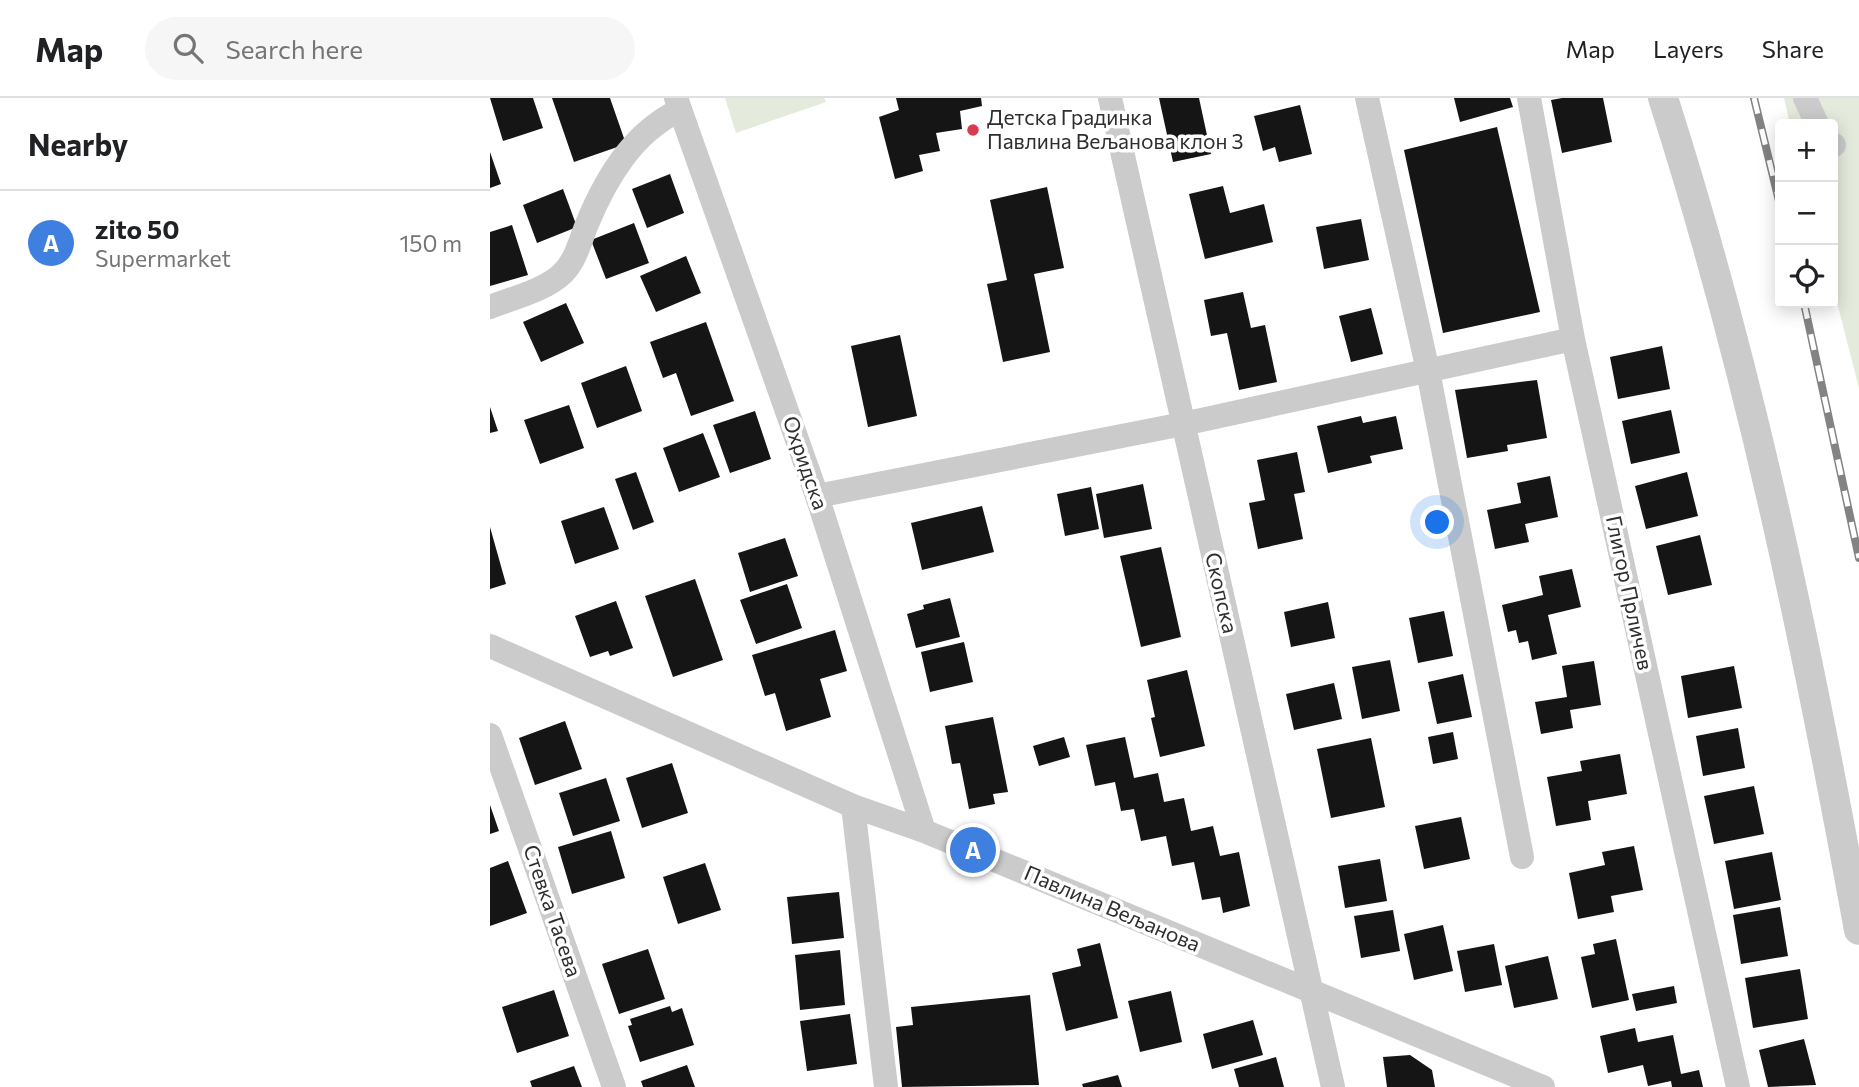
<!DOCTYPE html>
<meta charset="utf-8">
<style>
:root{--surface:#fff;--page:#f6f6f6;--text:#202124;--muted:#757577;--line:#e0e0e0;--accent:#1a73e8}
body{margin:0;font-family:Commissioner,sans-serif;background:var(--page);color:var(--text)}
.controls{position:absolute;right:21px;top:21px;display:grid;overflow:hidden;border-radius:7px;box-shadow:0 4px 18px #0003}
.controls button{width:63px;height:63px;display:grid;place-items:center;padding:0;border:0;border-bottom:2px solid var(--line);background:var(--surface);color:var(--text);font:35px sans-serif}
.you{position:absolute;left:948px;top:425px;width:24px;height:24px;margin:-18px;border:5px solid #fff;border-radius:50%;background:#1a73e8;box-shadow:0 0 0 10px #1a73e833}
.badge{display:grid;place-items:center;width:46px;height:46px;border-radius:50%;background:var(--accent);color:#fff;font-size:23px;font-weight:700}
.pin{position:absolute;translate:-50% -50%;border:4px solid #fff;box-shadow:0 2px 7px #0006}
.list{margin:0;padding:0;list-style:none}
h2{display:flex;justify-content:space-between;align-items:center;height:91px;margin:0;padding:0 28px;font-size:30px}
h2 small{font-size:23px;font-weight:400;color:var(--muted)}
.list li{display:grid;grid-template-columns:46px 1fr auto;gap:21px;align-items:center;box-sizing:border-box;height:105px;padding:0 28px;border-top:2px solid var(--line)}
.list b{display:block;font-size:26px;white-space:nowrap}
.list p{margin:0;font-size:23px;white-space:nowrap;color:var(--muted)}
.list em{font-size:23px;font-style:normal;color:var(--muted)}
.icon{flex:none;width:38px;height:38px;fill:none;stroke:currentColor;stroke-width:2;stroke-linecap:round;stroke-linejoin:round}
.map{position:relative;flex:none;width:1369px;height:989px;overflow:hidden}
header{display:flex;align-items:center;gap:42px;box-sizing:border-box;height:98px;padding:0 35px;background:var(--surface);border-bottom:2px solid var(--line)}
header strong{font-size:33px}
nav{display:flex;gap:38px;margin-inline-start:auto;font-size:24px}
.search{width:490px;height:63px;background:var(--page);display:flex;align-items:center;gap:18px;box-sizing:border-box;padding:0 24px;border-radius:38px;color:var(--muted);font-size:26px}
main{display:flex}
aside{flex:1;background:var(--surface)}
.map>svg:first-child{display:block}
.green{fill:#e4eadc}
.building{fill:#151515}
.lines{fill:none;stroke-linecap:round;stroke-linejoin:round}
.minor{stroke:#cbcbcb;stroke-width:24}
.tertiary{stroke:#cbcbcb;stroke-width:30}
.rail-casing{stroke:#838383;stroke-width:8}
.rail{stroke:#fff;stroke-width:5;stroke-dasharray:16;stroke-linecap:butt}
.poi-dot{fill:#db394d;stroke:#fff;stroke-width:2.5}
.labels{text-anchor:middle;stroke-width:7;stroke-linejoin:round;paint-order:stroke}
.poi-label{font-size:21px;fill:#2e2e2e;stroke:#fff;text-anchor:start}
.street-label{font-size:21px;fill:#2e2e2e;stroke:#fff}
</style>
<header>
<strong>Map</strong>
<div class="search"><svg class="icon" aria-label="search" viewBox="0 0 24 24"><circle cx="10" cy="10" r="6"/><path d="M15 15l6 6"/></svg>Search here</div>
<nav><a>Map</a><a>Layers</a><a>Share</a></nav>
</header>
<main>
<aside>
<h2>Nearby<small></small></h2>
<ul class="list">
<li><span class="badge" style="background:#3f7fe0">A</span><div><b>zito 50</b><p>Supermarket</p></div><em>150 m</em></li>
</ul>
</aside>
<div class="map">
<svg width="1369" height="989" viewBox="0 0 1369 989">
<rect width="100%" height="100%" fill="#fff"/>
<path class="green" d="M235 0H334L336 4 246 35Z
M1294 0H1369V290L1343 189V26H1300Z"/>
<path class="building" d="M0 0H43L53 30 13 43Z
M62 0H120L136 46 84 64Z
M406 0H491L492 8 470 13 472 31 446 35 450 53 429 57 433 73 405 81 389 19 409 12Z
M669 0H709L721 56 683 64Z
M964 0H1020L1023 9 970 24Z
M1072 0H1113L1122 44 1072 55 1061 2Z
M810 7 822 56 789 64 785 49 773 53 764 18Z
M1007 29 1050 214 953 235 914 52Z
M0 54 11 86 0 90Z
M180 76 194 115 157 130 142 91Z
M733 88 740 115 774 106 783 144 715 161 699 96Z
M557 89 574 170 544 176 560 254 513 264 497 186 517 182 500 102Z
M73 91 87 129 47 145 33 107Z
M871 121 879 162 834 171 826 129Z
M144 125 159 165 116 181 101 142Z
M22 127 38 177 0 188V134Z
M196 158 211 195 166 214 150 178Z
M753 194 761 230 775 227 787 284 749 292 737 235 721 238 714 202Z
M76 205 94 245 51 264 33 224Z
M881 210 893 256 861 264 849 218Z
M216 224 244 303 201 318 186 275 173 280 160 244Z
M410 237 427 318 378 329 361 248Z
M1172 248 1180 291 1128 301 1120 259Z
M136 268 152 313 107 330 91 285Z
M1047 282 1057 340 1017 347 1018 353 977 360 965 292Z
M79 307 94 350 50 366 34 322Z
M0 309 8 333 0 335Z
M1181 312 1190 355 1141 366 1132 323Z
M265 313 281 361 240 375 223 327Z
M871 318 873 325 906 318 913 351 880 358 882 365 838 375 827 328Z
M213 335 230 379 189 394 173 350Z
M807 354 815 394 804 396 813 441 768 451 759 405 775 402 767 362Z
M146 374 164 424 143 432 125 381Z
M1197 374 1208 418 1156 431 1145 388Z
M1060 378 1068 419 1035 426 1039 444 1005 451 997 412 1031 405 1027 385Z
M653 386 662 431 614 440 606 396Z
M601 389 609 431 575 438 567 396Z
M492 408 504 454 432 472 421 425Z
M114 409 129 451 85 466 71 423Z
M0 429 16 486 0 491Z
M1210 437 1222 487 1178 497 1166 448Z
M295 440 308 478 260 494 248 455Z
M671 449 691 539 651 549 630 458Z
M1082 471 1091 509 1058 517 1067 556 1042 562 1038 543 1029 545 1026 532 1018 534 1012 507 1053 497 1049 478Z
M205 481 233 562 183 579 155 498Z
M297 486 312 530 266 546 250 502Z
M460 500 470 539 426 550 417 516 434 511 433 507Z
M126 503 143 550 120 558 118 553 100 559 85 518Z
M838 504 845 540 801 549 794 514Z
M954 513 963 558 928 565 919 520Z
M345 532 357 573 330 581 341 619 296 633 285 595 275 598 262 557Z
M474 544 483 584 440 594 431 554Z
M900 562 910 613 872 621 862 569Z
M1104 563 1111 607 1080 612 1083 630 1051 636 1045 604 1077 599 1072 568Z
M1244 568 1252 610 1198 620 1191 578Z
M697 572 715 648 670 659 661 620 665 619 657 582Z
M973 576 982 619 947 626 938 584Z
M844 585 852 621 804 632 796 596Z
M503 619 518 694 503 696 505 706 479 711 470 665 462 666 455 628Z
M75 623 92 671 45 687 29 640Z
M1248 630 1255 670 1213 678 1206 638Z
M963 634 968 661 943 666 938 639Z
M574 639 580 659 549 668 543 648Z
M635 639 644 680 668 675 674 704 694 700 701 733 723 728 730 758 749 754 760 808 733 815 730 799 712 802 704 764 682 768 676 738 651 743 644 711 631 713 625 684 605 688 596 647Z
M881 640 895 709 841 720 827 651Z
M1130 656 1137 696 1098 703 1101 722 1066 728 1057 679 1092 673 1090 663Z
M182 665 198 715 152 730 136 680Z
M116 680 130 723 83 738 69 695Z
M1264 688 1274 736 1224 746 1214 698Z
M0 707 9 733 0 736Z
M971 719 980 761 934 771 925 728Z
M121 733 135 780 82 796 68 749Z
M1144 748 1153 792 1121 798 1124 814 1088 821 1079 775 1115 767 1112 754Z
M1282 754 1291 802 1244 811 1235 763Z
M890 761 897 803 855 810 848 768Z
M18 763 37 815 0 828V770Z
M215 765 231 812 188 826 173 779Z
M349 794 354 840 302 846 297 799Z
M1290 809 1298 858 1251 866 1243 817Z
M903 812 910 853 871 860 864 818Z
M953 827 963 873 924 882 914 836Z
M1126 841 1139 902 1102 910 1091 859 1105 856 1103 846Z
M610 845 628 920 576 933 562 875 591 868 587 851Z
M1004 846 1012 887 975 894 967 853Z
M158 851 175 901 129 916 112 866Z
M350 852 355 907 310 912 305 857Z
M1058 858 1068 901 1024 910 1015 868Z
M1310 871 1318 921 1263 930 1255 880Z
M1184 888 1187 905 1146 913 1142 896Z
M64 892 79 938 27 955 12 909Z
M681 893 692 944 650 954 638 903Z
M540 897 549 987 412 989 406 929 423 927 421 909Z
M180 908 182 914 192 910 204 947 150 964 138 928 142 927 140 921Z
M360 916 367 966 317 973 310 923Z
M763 922 773 957 722 971 713 936Z
M1145 930 1148 944 1183 937 1191 976 1209 972 1213 989H1182L1181 983 1158 988 1153 967 1118 975 1110 938Z
M1314 941 1326 987 1278 989 1269 952Z
M920 957 942 972 945 989H897L893 959Z
M786 959 794 989H749L744 971Z
M197 967 205 989H153L151 983Z
M84 968 92 989H42L40 983Z
M628 977 632 989H593L592 986Z"/>
<g class="lines">
<path class="minor" d="M186 0 327 398 434 733
M620 0 843 989
M877 0 938 273 1032 759
M1039 0 1083 241 1248 989
M1315 0 1327 26
M1343 46 1344 47
M0 209C23 200 56 192 73 175 86 162 90 143 97 126 116 80 143 34 190 12
M327 398 693 326 1083 241
M0 548 363 708 434 733 1053 989
M0 637 124 989
M363 708 396 989"/>
<path class="tertiary" d="M1173 0C1260 271 1318 552 1369 832"/>
<defs>
<path id="rail" d="M1264 0 1290 107
M1314 205 1369 460"/>
</defs>
<use href="#rail" class="rail-casing"/>
<use href="#rail" class="rail"/>
</g>
<circle class="poi-dot" cx="483" cy="32" r="7"/>
<g class="labels">
<g class="poi-label">
<text x="497" y="27">Детска Градинка<tspan x="497" dy="24">Павлина Вељанова клон 3</tspan></text>
</g>
<g class="street-label">
<text transform="translate(315 365) rotate(71)" y="7">Охридска</text>
<text transform="translate(731 495) rotate(77)" y="7">Скопска</text>
<text transform="translate(1139 495) rotate(78)" y="7">Глигор Прличев</text>
<text transform="translate(622 811) rotate(23)" y="7">Павлина Вељанова</text>
<text transform="translate(62 813) rotate(71)" y="7">Стевка Тасева</text>
</g>
</g>
</svg>
<div class="controls">
<button>+</button>
<button>−</button>
<button><svg class="icon" aria-label="locate" viewBox="0 0 24 24"><circle cx="12" cy="12" r="6"/><path d="M12 2v4M12 18v4M2 12h4M18 12h4"/></svg></button>
</div>
<div class="you"></div>
<div class="pin badge" style="left:483px;top:752px;background:#3f7fe0">A</div>
</div>
</main>
